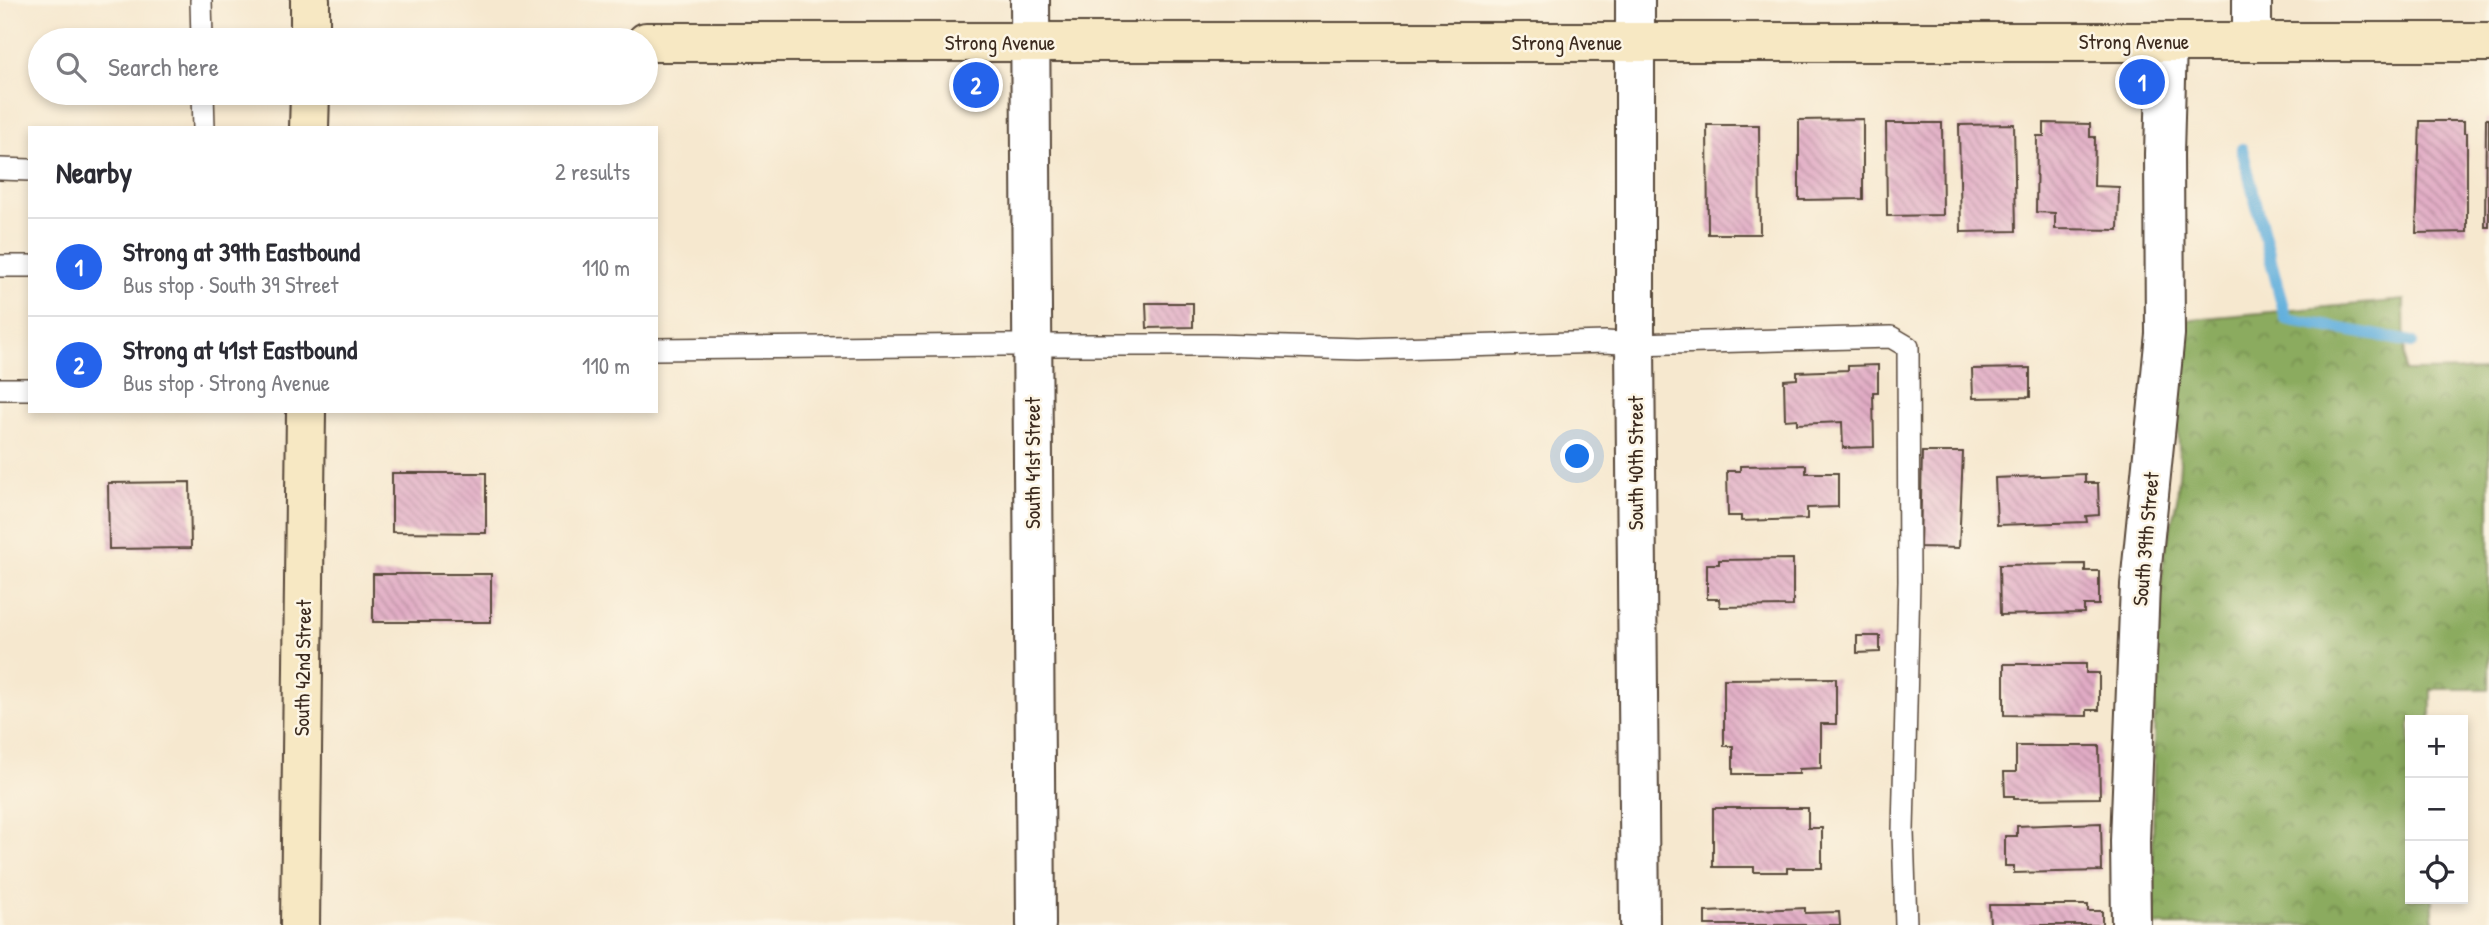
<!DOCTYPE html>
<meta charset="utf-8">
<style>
:root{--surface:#fff;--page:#f7f7f7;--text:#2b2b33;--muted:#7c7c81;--line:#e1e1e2;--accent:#2563eb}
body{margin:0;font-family:"Patrick Hand",sans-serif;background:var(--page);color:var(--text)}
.controls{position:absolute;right:21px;bottom:21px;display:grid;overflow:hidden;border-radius:0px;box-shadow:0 4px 10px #0003}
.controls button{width:63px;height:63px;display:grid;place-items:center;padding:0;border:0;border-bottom:2px solid var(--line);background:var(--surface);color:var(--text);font:35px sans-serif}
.you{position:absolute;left:1578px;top:457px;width:24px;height:24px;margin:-18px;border:5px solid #fff;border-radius:50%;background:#1a73e8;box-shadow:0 0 0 10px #1a73e833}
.badge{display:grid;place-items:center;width:46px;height:46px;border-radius:50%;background:var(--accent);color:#fff;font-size:23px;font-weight:700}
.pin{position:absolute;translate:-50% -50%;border:4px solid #fff;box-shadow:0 2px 7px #0006}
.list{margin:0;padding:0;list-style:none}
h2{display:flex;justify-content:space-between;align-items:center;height:91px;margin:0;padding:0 28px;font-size:30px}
h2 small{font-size:23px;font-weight:400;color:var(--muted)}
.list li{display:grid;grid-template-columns:46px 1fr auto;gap:21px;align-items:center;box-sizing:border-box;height:98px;padding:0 28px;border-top:2px solid var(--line)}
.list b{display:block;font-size:26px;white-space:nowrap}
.list p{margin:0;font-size:23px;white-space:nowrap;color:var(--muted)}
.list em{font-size:23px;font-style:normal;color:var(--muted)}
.icon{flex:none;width:38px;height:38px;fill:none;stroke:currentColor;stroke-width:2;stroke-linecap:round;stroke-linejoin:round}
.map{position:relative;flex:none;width:2489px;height:925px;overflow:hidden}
.search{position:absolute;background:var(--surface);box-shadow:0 4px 10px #0003;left:28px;top:28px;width:630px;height:77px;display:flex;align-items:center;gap:18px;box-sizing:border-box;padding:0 24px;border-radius:38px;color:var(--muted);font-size:26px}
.panel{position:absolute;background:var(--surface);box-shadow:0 4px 10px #0003;left:28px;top:126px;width:630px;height:287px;border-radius:0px}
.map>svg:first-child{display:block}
.forest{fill:url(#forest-crowns);stroke:#636a3e;stroke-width:2}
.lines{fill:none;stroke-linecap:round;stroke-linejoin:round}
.stream{stroke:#64b0dd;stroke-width:12}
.building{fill:url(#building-back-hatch)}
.lane-casing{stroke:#574639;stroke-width:24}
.street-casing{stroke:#574639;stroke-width:42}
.secondary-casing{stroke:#574639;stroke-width:42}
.lane{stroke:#fff;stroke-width:21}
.street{stroke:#fff;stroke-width:38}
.secondary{stroke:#f7e8c3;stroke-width:38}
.labels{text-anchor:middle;stroke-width:5;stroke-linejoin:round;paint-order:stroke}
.street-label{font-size:21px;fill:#3b2a1e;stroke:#fcf5e5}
</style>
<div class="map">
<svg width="2489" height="925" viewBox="0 0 2489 925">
<defs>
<pattern id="forest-crowns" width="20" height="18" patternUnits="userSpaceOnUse" patternTransform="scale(1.75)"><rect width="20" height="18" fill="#8bab5f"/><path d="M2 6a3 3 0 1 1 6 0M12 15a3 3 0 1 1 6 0" fill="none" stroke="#738b4e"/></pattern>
<pattern id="building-back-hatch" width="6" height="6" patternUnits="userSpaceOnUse" patternTransform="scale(1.75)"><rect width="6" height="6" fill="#e1abc5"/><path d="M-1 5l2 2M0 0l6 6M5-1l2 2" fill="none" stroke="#b88b9f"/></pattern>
</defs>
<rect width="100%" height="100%" fill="#fcf5e5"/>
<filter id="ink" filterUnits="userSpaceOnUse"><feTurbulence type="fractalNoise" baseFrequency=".0143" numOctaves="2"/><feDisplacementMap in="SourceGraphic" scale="14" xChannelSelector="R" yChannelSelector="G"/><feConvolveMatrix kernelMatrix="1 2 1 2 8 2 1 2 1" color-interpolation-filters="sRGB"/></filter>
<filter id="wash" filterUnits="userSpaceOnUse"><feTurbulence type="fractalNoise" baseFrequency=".00686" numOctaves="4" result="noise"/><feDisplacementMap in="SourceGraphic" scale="28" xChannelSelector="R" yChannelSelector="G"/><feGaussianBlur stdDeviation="1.57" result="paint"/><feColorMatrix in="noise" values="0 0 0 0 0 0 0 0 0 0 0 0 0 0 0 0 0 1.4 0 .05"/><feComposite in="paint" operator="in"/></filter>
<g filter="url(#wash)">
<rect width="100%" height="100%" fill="#f6e8cf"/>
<path class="forest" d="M2404 300 2405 371 2489 370V689H2431V720H2410V899H2433V925H2152L2155 645 2164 556 2177 499 2180 463 2171 321Z"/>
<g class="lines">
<path class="stream" d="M2242 149 2286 319 2412 342"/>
</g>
<g id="blocks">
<path class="building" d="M1863 119V199L1799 200V120Z
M2486 119H2489V227H2485Z
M2420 121H2464V133H2467V232L2416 233Z
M1886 123H1942L1943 215 1887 216Z
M2044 123 2090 124V137H2095L2094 186 2119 187 2118 230 2055 229V213L2036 212 2037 136H2044Z
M2014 124 2016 231 1961 232 1959 125Z
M1707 125H1759L1760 234H1708Z
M1146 303H1193V327L1147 328Z
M1878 365V392H1873L1874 447 1843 448 1842 422 1797 424V419L1785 420 1784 380 1797 379V372L1848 370V366Z
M2030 368V397L1973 398 1972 369Z
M1922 452H1963L1959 548 1920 547Z
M1806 465V473H1838V507L1807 508V519L1741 521V516H1728L1727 471H1740V466Z
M392 473H486V533L392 532Z
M2085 474V483H2098L2099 515 2086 516 2087 522 1997 525 1995 478Z
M190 482 191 548 109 549 108 483Z
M1793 559V606L1720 607 1719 599H1707V564H1719V560Z
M2085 564V571H2099V605H2084V613L2000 615 1999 565Z
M373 574H491V622H373Z
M1857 636H1880V652L1857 653Z
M2004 664H2086V673H2099V710H2087V716L2004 715Z
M1836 678V724H1821V768L1799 769V774H1733V746H1724V679Z
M2016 746H2099L2100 798 2014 799V796H2005L2004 772H2016Z
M1713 808H1808V828H1822V868H1787V872H1754V867H1713Z
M2101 823 2102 871 2014 873V866H2005V836H2017V826Z
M1989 905H2088V911H2102V925H1990Z
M1805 908V913L1839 912 1840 925H1705V912Z"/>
</g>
</g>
<g filter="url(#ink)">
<use href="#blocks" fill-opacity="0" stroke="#574639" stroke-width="2"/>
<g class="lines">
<defs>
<path id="lane" d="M201 0 202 40
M203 93 204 128
M0 169 30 170
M0 266H30
M656 349 1002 345H1214L1359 349 1606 342 1635 344 1891 337 1908 347 1909 581 1903 831 1906 925
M0 389H30"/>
<path id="street" d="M1030 0 1036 925
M1635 0V344L1640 925
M2252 0V42
M2131 925 2130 841 2140 585 2165 334 2164 154 2167 42"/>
<path id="secondary" d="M310 0V40
M646 42H2489
M309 128 310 93
M300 925 306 411"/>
</defs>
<use href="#lane" class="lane-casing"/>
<use href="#street" class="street-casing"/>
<use href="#secondary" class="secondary-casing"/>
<use href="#lane" class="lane"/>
<use href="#street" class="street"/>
<use href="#secondary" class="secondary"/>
</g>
</g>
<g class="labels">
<g class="street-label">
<text x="2134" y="49">Strong Avenue</text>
<text x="1000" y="50">Strong Avenue</text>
<text x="1567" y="50">Strong Avenue</text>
<text transform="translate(1033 463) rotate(-90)" y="7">South 41st Street</text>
<text transform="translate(1636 463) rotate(-90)" y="7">South 40th Street</text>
<text transform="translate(2146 539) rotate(-85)" y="7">South 39th Street</text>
<text transform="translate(303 668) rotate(-89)" y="7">South 42nd Street</text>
</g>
</g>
</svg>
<div class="controls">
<button>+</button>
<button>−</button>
<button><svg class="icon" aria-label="locate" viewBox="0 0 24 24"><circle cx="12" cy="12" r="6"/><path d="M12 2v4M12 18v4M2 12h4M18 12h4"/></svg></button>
</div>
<div class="you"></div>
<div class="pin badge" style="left:2142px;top:82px">1</div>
<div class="pin badge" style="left:976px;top:85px">2</div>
<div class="search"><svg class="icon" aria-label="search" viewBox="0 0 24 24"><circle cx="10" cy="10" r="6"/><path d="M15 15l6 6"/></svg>Search here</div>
<section class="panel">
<h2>Nearby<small>2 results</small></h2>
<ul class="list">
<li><span class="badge">1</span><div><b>Strong at 39th Eastbound</b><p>Bus stop · South 39 Street</p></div><em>110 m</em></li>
<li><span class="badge">2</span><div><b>Strong at 41st Eastbound</b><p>Bus stop · Strong Avenue</p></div><em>110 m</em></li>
</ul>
</section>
</div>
